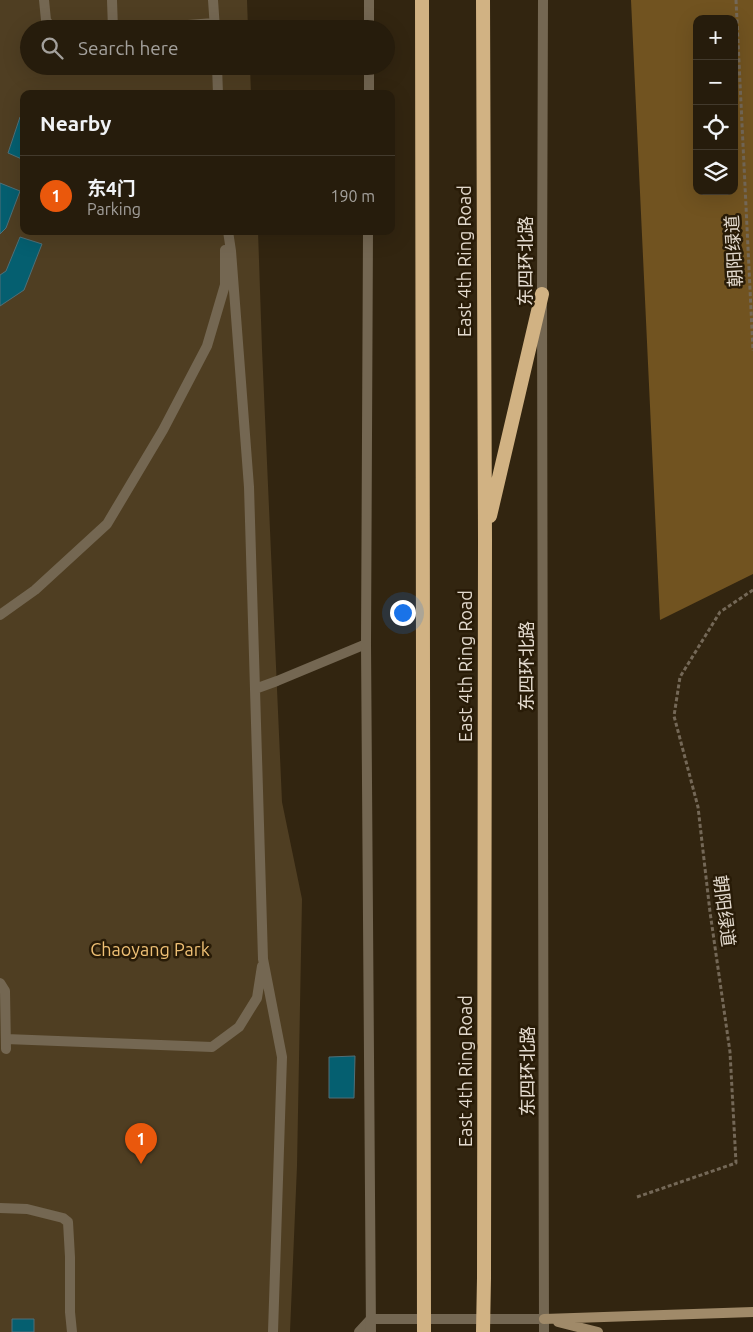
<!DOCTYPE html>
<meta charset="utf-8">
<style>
:root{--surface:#261c0c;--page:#32291a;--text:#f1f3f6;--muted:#a4a19d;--line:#423a2d;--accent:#ea580c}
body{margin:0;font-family:Ubuntu,"Noto Sans SC",sans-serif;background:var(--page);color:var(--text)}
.controls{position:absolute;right:15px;top:15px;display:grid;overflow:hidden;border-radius:10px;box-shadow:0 5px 20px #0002}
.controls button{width:45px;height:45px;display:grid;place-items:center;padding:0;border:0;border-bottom:1px solid var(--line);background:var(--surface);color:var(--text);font:25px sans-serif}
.you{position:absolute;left:402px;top:612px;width:18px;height:18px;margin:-12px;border:4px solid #fff;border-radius:50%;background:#1a73e8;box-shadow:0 0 0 8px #1a73e833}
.badge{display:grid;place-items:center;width:32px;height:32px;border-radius:50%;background:var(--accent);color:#fff;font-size:16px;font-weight:700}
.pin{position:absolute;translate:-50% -41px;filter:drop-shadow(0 1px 2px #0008)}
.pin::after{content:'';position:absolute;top:26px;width:18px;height:15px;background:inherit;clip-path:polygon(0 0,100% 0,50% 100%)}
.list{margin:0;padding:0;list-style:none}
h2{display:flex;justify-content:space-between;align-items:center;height:65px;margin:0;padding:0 20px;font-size:21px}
h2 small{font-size:16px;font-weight:400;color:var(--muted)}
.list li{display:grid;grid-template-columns:32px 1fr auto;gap:15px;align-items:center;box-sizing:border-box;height:80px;padding:0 20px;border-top:1px solid var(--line)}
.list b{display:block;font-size:19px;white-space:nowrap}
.list p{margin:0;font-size:16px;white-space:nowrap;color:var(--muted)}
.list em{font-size:16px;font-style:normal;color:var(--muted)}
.icon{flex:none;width:28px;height:28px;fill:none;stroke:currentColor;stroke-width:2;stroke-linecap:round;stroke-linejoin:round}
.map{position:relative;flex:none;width:753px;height:1332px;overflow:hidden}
.search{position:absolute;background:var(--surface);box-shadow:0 5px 20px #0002;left:20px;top:20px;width:375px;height:55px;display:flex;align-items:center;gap:12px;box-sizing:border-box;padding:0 18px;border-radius:28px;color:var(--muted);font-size:19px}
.panel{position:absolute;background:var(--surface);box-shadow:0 5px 20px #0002;left:20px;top:90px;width:375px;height:145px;border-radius:10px}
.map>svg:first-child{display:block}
.green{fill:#4f3e22}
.forest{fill:#715320;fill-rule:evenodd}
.building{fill:#055f70;stroke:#506f77}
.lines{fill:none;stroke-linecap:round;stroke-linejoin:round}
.path{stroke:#746857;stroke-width:3;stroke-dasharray:4 2.5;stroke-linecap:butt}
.service{stroke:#746752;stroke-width:10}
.minor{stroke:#746752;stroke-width:10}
.tertiary{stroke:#746752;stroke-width:10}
.secondary{stroke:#a08a69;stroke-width:10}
.trunk{stroke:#d1b283;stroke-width:14}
.labels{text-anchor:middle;stroke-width:5;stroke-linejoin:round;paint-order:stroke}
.street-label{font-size:18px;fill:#e3dace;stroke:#281b07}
.park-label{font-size:18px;fill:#efc075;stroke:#281b07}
</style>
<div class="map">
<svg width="753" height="1332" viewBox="0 0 753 1332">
<rect width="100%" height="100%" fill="#322510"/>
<path class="green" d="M0 0H247L248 29H29V66H250L251 94H24V231H258L262 349 282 802 302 899 297 1166 290 1332H0Z"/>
<path class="forest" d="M631 0H753V574L660 620ZM697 19H734V191H697Z"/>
<path class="building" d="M20 117 24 118V160L8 153Z
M0 183 20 191 6 228 0 234Z
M20 237 42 244 24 290 0 306V275L6 271Z
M355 1056 354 1098H329V1057Z
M12 1319H34V1332H12Z"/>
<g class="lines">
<path class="path" d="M736 0 753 351
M637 1197 736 1163 730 1052 710 912 698 807 674 716 680 677 720 612 753 590"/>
<path class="service" d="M44 0 46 20 52 29
M213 0 215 29
M136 29 214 23
M217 66 218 94
M228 231 231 251 249 487 263 959 282 1057 273 1332
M0 615 35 590 107 524 163 430 207 346 225 285V250
M255 689 277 681 366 644
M0 983 5 991 6 1049
M6 1039 212 1047 239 1027 257 998 262 966
M0 1208 27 1209 63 1218 68 1222 70 1257V1312L72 1332
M359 1332 371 1319"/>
<path class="minor" d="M112 0 113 29"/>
<path class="tertiary" d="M543 0 542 294 544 1332
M369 29V0
M369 94V66
M368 231 366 644 371 1332
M371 1319H544"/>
<path class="secondary" d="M544 1319 753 1312
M558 1322 598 1332"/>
<path class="trunk" d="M422 0 424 1332
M490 516 542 294
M483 1332 484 1278 485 539 483 0"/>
</g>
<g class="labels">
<g class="street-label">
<text transform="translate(734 251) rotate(-93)" y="6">朝阳绿道</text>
<text transform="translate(465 261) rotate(-90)" y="6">East 4th Ring Road</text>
<text transform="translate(526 261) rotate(-90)" y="6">东四环北路</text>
<text transform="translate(466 666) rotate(-90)" y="6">East 4th Ring Road</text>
<text transform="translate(527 666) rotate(-90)" y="6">东四环北路</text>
<text transform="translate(724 911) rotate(83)" y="6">朝阳绿道</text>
<text transform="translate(466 1071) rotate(-90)" y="6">East 4th Ring Road</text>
<text transform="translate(528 1071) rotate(-90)" y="6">东四环北路</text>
</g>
<g class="park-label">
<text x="150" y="956">Chaoyang Park</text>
</g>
</g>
</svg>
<div class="controls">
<button>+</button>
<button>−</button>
<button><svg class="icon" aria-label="locate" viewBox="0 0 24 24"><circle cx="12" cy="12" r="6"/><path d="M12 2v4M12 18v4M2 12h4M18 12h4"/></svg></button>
<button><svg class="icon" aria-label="layers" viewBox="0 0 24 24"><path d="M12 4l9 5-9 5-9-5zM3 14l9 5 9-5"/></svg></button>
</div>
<div class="you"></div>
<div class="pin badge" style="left:141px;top:1164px">1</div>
<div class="search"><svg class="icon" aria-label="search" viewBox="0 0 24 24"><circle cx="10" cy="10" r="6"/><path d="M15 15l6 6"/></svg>Search here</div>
<section class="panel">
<h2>Nearby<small></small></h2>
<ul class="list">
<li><span class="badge">1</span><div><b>东4门</b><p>Parking</p></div><em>190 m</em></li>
</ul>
</section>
</div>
